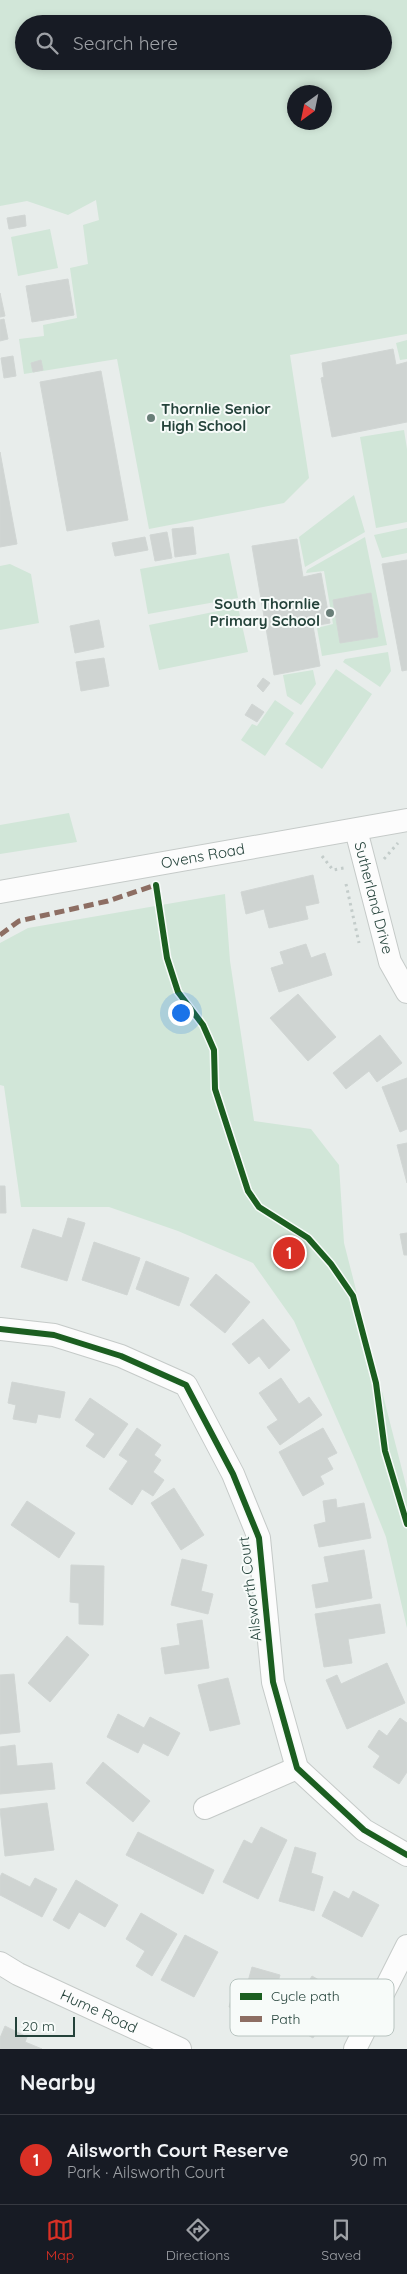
<!DOCTYPE html>
<meta charset="utf-8">
<style>
:root{--surface:#171b24;--page:#242831;--text:#f1f3f6;--muted:#9ea1a6;--line:#363941;--accent:#d93025}
body{margin:0;font-family:Quicksand,sans-serif;background:var(--page);color:var(--text)}
.compass{position:absolute;left:287px;top:85px;width:45px;height:45px;border-radius:50%;background:var(--surface);box-shadow:0 2px 8px #0003;rotate:213deg}
.scale{position:absolute;left:15px;bottom:12px;width:60px;box-sizing:border-box;padding-left:5px;border:2px solid #24423a;border-top:0;font-size:14px;line-height:18px;white-space:nowrap;color:#24423a;-webkit-text-stroke:4px #f7fbf9;paint-order:stroke}
.you{position:absolute;left:180px;top:1012px;width:18px;height:18px;margin:-12px;border:4px solid #fff;border-radius:50%;background:#1a73e8;box-shadow:0 0 0 8px #1a73e833}
.badge{display:grid;place-items:center;width:32px;height:32px;border-radius:50%;background:var(--accent);color:#fff;font-size:16px;font-weight:700}
.pin{position:absolute;translate:-50% -50%;border:2px solid #fff;box-shadow:0 1px 5px #0006}
.list{margin:0;padding:0;list-style:none}
h2{display:flex;justify-content:space-between;align-items:center;height:65px;margin:0;padding:0 20px;font-size:21px}
h2 small{font-size:16px;font-weight:400;color:var(--muted)}
.list li{display:grid;grid-template-columns:32px 1fr auto;gap:15px;align-items:center;box-sizing:border-box;height:90px;padding:0 20px;border-top:1px solid var(--line)}
.list b{display:block;font-size:19px;white-space:nowrap}
.list p{margin:0;font-size:16px;white-space:nowrap;color:var(--muted)}
.list em{font-size:16px;font-style:normal;color:var(--muted)}
.icon{flex:none;width:28px;height:28px;fill:none;stroke:currentColor;stroke-width:2;stroke-linecap:round;stroke-linejoin:round}
.map{position:relative;flex:none;width:407px;height:2049px;overflow:hidden}
.search{position:absolute;background:var(--surface);box-shadow:0 2px 8px #0003;left:15px;right:15px;top:15px;height:55px;display:flex;align-items:center;gap:12px;box-sizing:border-box;padding:0 18px;border-radius:28px;color:var(--muted);font-size:19px}
.sheet{height:155px;background:var(--surface)}
nav{display:flex;justify-content:space-around;align-items:center;box-sizing:border-box;height:70px;border-top:1px solid var(--line);background:var(--surface);font-size:14px;color:var(--muted)}
nav a{display:grid;justify-items:center;gap:2px}
nav .on{color:var(--accent)}
.map>svg:first-child{display:block}
.green{fill:#d1e6d8;fill-rule:evenodd}
.building{fill:#cfd4d2;stroke:#d1d6d4}
.lines{fill:none;stroke-linecap:round;stroke-linejoin:round}
.minor-casing{stroke:#c5cac8;stroke-width:24}
.path{stroke:#c3ccca;stroke-width:3;stroke-dasharray:2.5 4;stroke-linecap:butt}
.minor{stroke:#fcfcfc;stroke-width:22}
.quiet{stroke:#8d6e63;stroke-width:5;stroke-dasharray:10 5;stroke-linecap:butt}
.cycleway-casing{stroke:#f7fbf9;stroke-width:9}
.cycleway{stroke:#1b5e20;stroke-width:6}
.poi-dot{fill:#697e78;stroke:#f7fbf9;stroke-width:2}
.labels{text-anchor:middle;stroke-width:4;stroke-linejoin:round;paint-order:stroke}
.poi-label{font-size:15px;font-weight:bold;fill:#24423a;stroke:#f7fbf9;text-anchor:start}
.street-label{font-size:15px;fill:#24423a;stroke:#f7fbf9}
.key{fill:#f7fbf9;stroke:#b8c4c0;stroke-width:1}
.key-label{font-size:14px;fill:#24423a}
</style>
<div class="map">
<svg width="407" height="2049" viewBox="0 0 407 2049">
<rect width="100%" height="100%" fill="#e8edeb"/>
<path class="green" d="M0 0H407V334L290 355 309 478 284 503 149 529 117 359 24 374 19 339 44 336 43 325 77 318 70 268 88 264 83 225 99 220 96 200 68 215 27 201 0 206ZM24 24H383V61H24ZM294 92H324V122H294Z
M50 229 58 268 18 276 11 237Z
M407 340V359L400 360 396 343Z
M404 430 407 449V522L376 528 360 437Z
M354 495 365 532 305 567 299 537Z
M407 528V553L382 558 374 535Z
M365 537 387 645 322 656 317 628 333 624 324 571 306 573 307 570Z
M229 553 238 598 148 614 140 569Z
M10 564 31 574 39 623 0 630V566Z
M238 607 248 652 159 670 149 625Z
M388 652 391 671 380 687 343 662 345 659Z
M336 669 372 694 322 769 285 744Z
M313 670 316 684 301 705 287 696 283 675Z
M275 700 294 713 265 756 241 740 252 724 257 726Z
M69 813 77 842 0 854V825Z
M225 894 230 961 254 1121 311 1129 339 1165 344 1243 407 1489V1628L386 1537 356 1462 294 1321 253 1263 178 1231 109 1207H21L4 1086 0 1085V943L28 928Z"/>
<path class="building" d="M25 215 26 226 9 229 7 218Z
M68 279 74 315 32 322 26 286Z
M0 293 5 316 0 317Z
M4 319 8 339 0 341V320Z
M393 349 396 365 407 362V422L332 437 321 378 324 377 322 363Z
M13 356 16 376 4 378 1 358Z
M41 360 43 370 33 372 31 363Z
M101 371 128 520 67 531 40 382Z
M0 452 17 544 0 547Z
M193 527 196 554 175 557 172 529Z
M167 532 172 558 155 561 150 535Z
M145 537 148 550 115 556 112 543Z
M297 539 303 577 321 573 330 623 313 626 320 666 274 675 252 546Z
M407 560V670L402 671 382 564Z
M371 593 378 637 340 643 333 600Z
M99 620 104 647 75 653 70 626Z
M104 658 109 686 81 691 76 662Z
M263 678 270 683 263 692 257 686Z
M252 704 264 712 257 722 245 715Z
M313 875 319 903 305 906 308 919 269 928 264 909 246 914 241 892Z
M306 944 311 958 325 953 332 975 279 992 271 968 284 964 280 952Z
M298 994 336 1037 308 1061 270 1018Z
M380 1035 402 1063 377 1082 369 1071 346 1089 333 1073Z
M407 1078V1129L400 1132 382 1087Z
M407 1143V1183L397 1145Z
M0 1186H5L6 1213H0Z
M68 1218 85 1223 67 1281 21 1267 33 1229 62 1238Z
M407 1233V1255H404L400 1234Z
M94 1242 140 1258 127 1295 82 1280Z
M146 1261 189 1278 179 1306 136 1289Z
M216 1274 250 1302 225 1333 190 1305Z
M263 1319 290 1350 269 1369 259 1356 249 1364 232 1344Z
M281 1378 299 1404 309 1397 322 1415 280 1445 267 1427 278 1420 259 1393Z
M12 1382 65 1392 60 1418 38 1414 36 1423 13 1419 16 1405 8 1403Z
M90 1398 128 1424 104 1458 86 1446 95 1434 75 1420Z
M137 1428 161 1445 154 1455 161 1460 153 1472 164 1480 153 1496 142 1489 132 1505 109 1489 128 1461 119 1455Z
M323 1428 337 1453 327 1458 333 1469 320 1476 324 1484 303 1496 279 1452Z
M174 1488 204 1535 181 1550 151 1503Z
M336 1499 337 1508 364 1503 371 1538 319 1547 314 1525 326 1522 323 1501Z
M27 1501 75 1533 59 1558 11 1525Z
M364 1550 372 1598 316 1608 312 1585 329 1582 324 1557Z
M182 1559 207 1565 201 1591 213 1594 208 1614 171 1605Z
M71 1565 104 1566 103 1625 79 1624V1603L70 1602Z
M380 1604 385 1633 348 1639 352 1663 324 1667 315 1614Z
M202 1620 209 1668 165 1674 161 1648 180 1645 177 1624Z
M67 1636 89 1655 50 1702 28 1683Z
M387 1663 405 1703 347 1729 326 1680 337 1675 341 1684Z
M14 1674 20 1732 0 1734V1675Z
M228 1678 240 1724 210 1731 198 1685Z
M118 1714 144 1728 150 1717 180 1733 168 1756 143 1743 138 1753 107 1737Z
M400 1718 407 1723V1772L399 1784 373 1767 380 1756 368 1747 379 1730 387 1736Z
M15 1745 17 1766 52 1763 55 1789 0 1794V1747Z
M103 1762 150 1801 133 1822 86 1783Z
M47 1803 54 1850 5 1856 0 1809Z
M261 1827 287 1840 258 1899 223 1882 244 1840 252 1844Z
M138 1832 214 1870 203 1894 126 1855Z
M295 1847 316 1853 311 1873 323 1877 314 1911 279 1901Z
M2 1873 30 1887 35 1878 57 1889 42 1917 0 1895V1877Z
M76 1880 118 1905 105 1927 79 1912 69 1929 53 1920Z
M334 1891 349 1899 353 1891 379 1905 362 1937 322 1916Z
M141 1913 177 1934 152 1976 136 1966 145 1951 126 1939Z
M185 1935 218 1952 194 1997 161 1980Z
M252 1967 280 1975 275 1992 285 1995 276 2028 261 2024 263 2016 229 2007 236 1982 247 1985Z
M312 1976 334 1989 324 2006 330 2010 313 2038 285 2022Z
M5 2026 27 2037 25 2042 42 2049H0V2038Z"/>
<g class="lines">
<defs>
<g id="minor">
<path id="s1" d="M356 830 390 962 407 992"/>
<path id="s2" d="M0 892 407 820"/>
<path d="M0 1329 54 1335 121 1356 186 1385 233 1474 259 1538 273 1682 297 1768 364 1830 407 1855"/>
<path d="M205 1808 297 1768"/>
<path id="s3" d="M0 1963 18 1974 180 2049"/>
<path d="M355 2049 407 1946"/>
</g>
</defs>
<use href="#minor" class="minor-casing"/>
<path class="path" d="M322 856 333 870 344 868
M384 859 398 843
M346 884 359 943"/>
<use href="#minor" class="minor"/>
<path class="quiet" d="M0 935 19 921 108 901 156 885"/>
<defs>
<path id="cycleway" d="M156 885 167 958 178 992 203 1025 214 1050 215 1089 248 1191 259 1207 308 1238 331 1264 353 1296 376 1383 385 1451 407 1524
M0 1329 54 1335 121 1356 186 1385 233 1474 259 1538 273 1682 297 1768 364 1830 407 1855"/>
</defs>
<use href="#cycleway" class="cycleway-casing"/>
<use href="#cycleway" class="cycleway"/>
</g>
<g class="poi-dot">
<circle cx="151" cy="418" r="5"/>
<circle cx="330" cy="613" r="5"/>
</g>
<g class="labels">
<g class="poi-label">
<text x="161" y="414">Thornlie Senior<tspan x="161" dy="17">High School</tspan></text>
<text x="320" y="609" text-anchor="end">South Thornlie<tspan x="320" dy="17">Primary School</tspan></text>
</g>
<g class="street-label">
<text dy="5" stroke="none"><textPath href="#s2" startOffset="206">Ovens Road</textPath></text>
<text dy="5" stroke="none"><textPath href="#s1" startOffset="70">Sutherland Drive</textPath></text>
<text transform="translate(250 1589) rotate(-97)" y="5">Ailsworth Court</text>
<text dy="5" stroke="none"><textPath href="#s3" startOffset="110">Hume Road</textPath></text>
</g>
</g>
<rect x="230" y="1979" width="164" height="57" rx="8" class="key"/>
<rect x="240" y="1993" width="22" height="7" fill="#1b5e20"/>
<rect x="240" y="2016" width="22" height="6" fill="#8d6e63"/>
<g class="key-label">
<text x="271" y="2001">Cycle path</text>
<text x="271" y="2024">Path</text>
</g>
</svg>
<svg class="compass" viewBox="-18 -18 36 36"><path d="M0-13l5 13h-10z" fill="#e53935"/><path d="M0 13l5-13h-10z" fill="#9ea1a6"/></svg>
<div class="scale">20 m</div>
<div class="you"></div>
<div class="pin badge" style="left:289px;top:1253px">1</div>
<div class="search"><svg class="icon" aria-label="search" viewBox="0 0 24 24"><circle cx="10" cy="10" r="6"/><path d="M15 15l6 6"/></svg>Search here</div>
</div>
<section class="sheet">
<h2>Nearby<small></small></h2>
<ul class="list">
<li><span class="badge">1</span><div><b>Ailsworth Court Reserve</b><p>Park · Ailsworth Court</p></div><em>90 m</em></li>
</ul>
</section>
<nav>
<a class="on"><svg class="icon" aria-label="map" viewBox="0 0 24 24"><path d="M3 6l6-2 6 2 6-2v14l-6 2-6-2-6 2zM9 4v14M15 6v14"/></svg>Map</a>
<a><svg class="icon" aria-label="directions" viewBox="0 0 24 24"><path d="M12 3l9 9-9 9-9-9zM9 14v-3h6M13 9l2 2-2 2"/></svg>Directions</a>
<a><svg class="icon" aria-label="saved" viewBox="0 0 24 24"><path d="M7 4h10v16l-5-4-5 4z"/></svg>Saved</a>
</nav>
